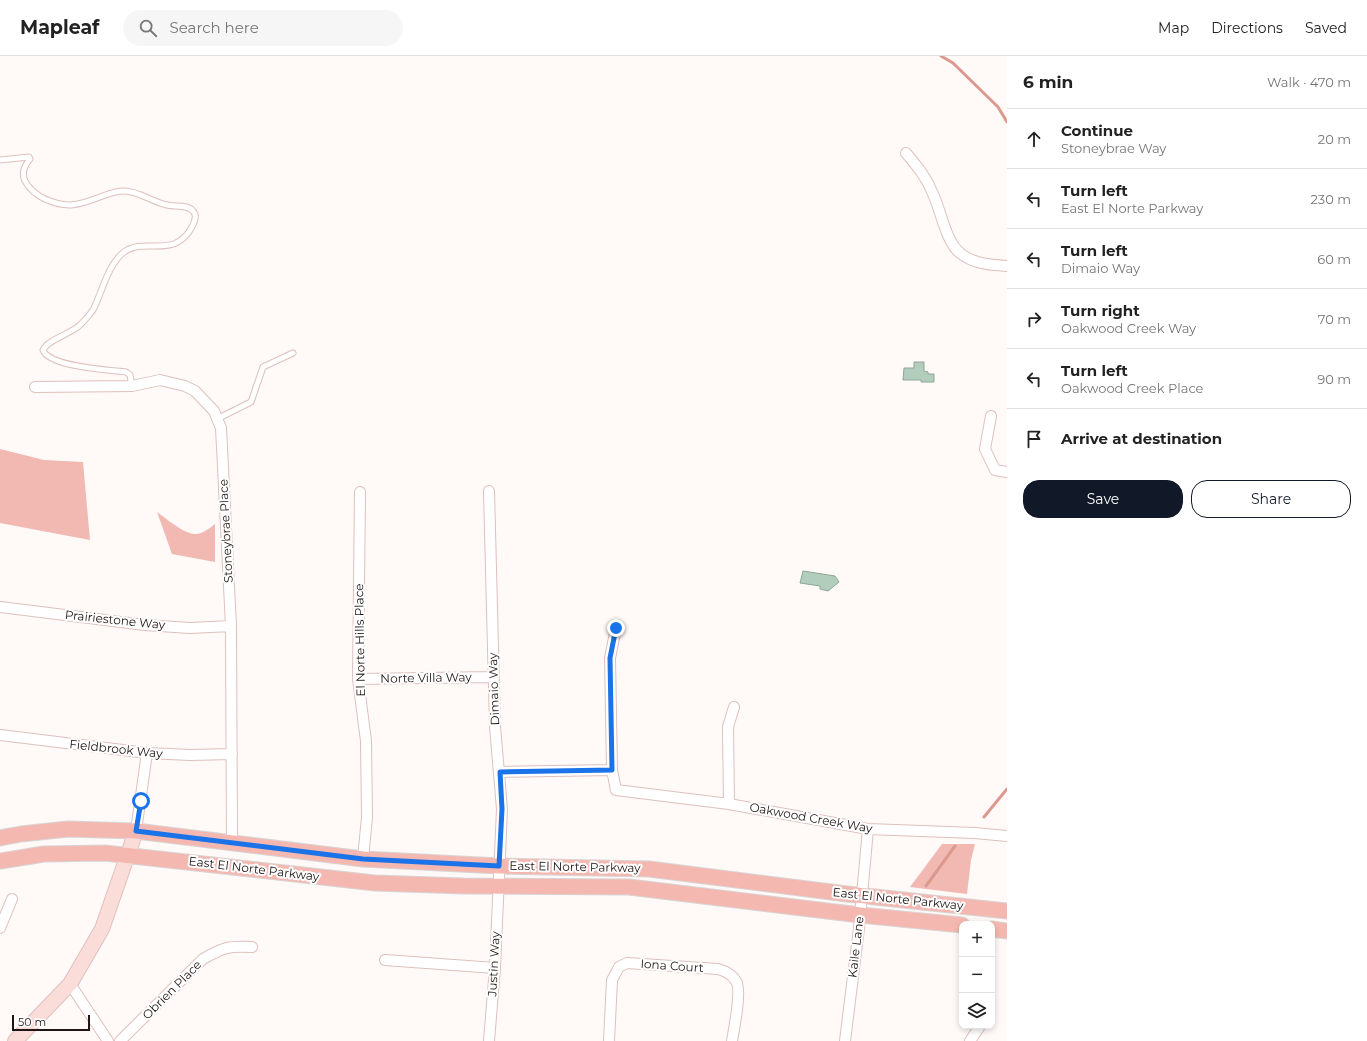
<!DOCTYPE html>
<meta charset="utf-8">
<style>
:root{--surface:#fff;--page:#f6f6f6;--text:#222;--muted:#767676;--line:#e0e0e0;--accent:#111827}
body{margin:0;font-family:Montserrat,sans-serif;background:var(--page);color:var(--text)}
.controls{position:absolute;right:12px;bottom:12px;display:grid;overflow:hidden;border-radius:8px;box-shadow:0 2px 6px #0003}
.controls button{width:36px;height:36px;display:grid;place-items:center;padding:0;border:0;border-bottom:1px solid var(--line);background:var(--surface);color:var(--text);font:20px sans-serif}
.scale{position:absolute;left:12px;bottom:10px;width:78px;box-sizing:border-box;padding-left:4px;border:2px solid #201514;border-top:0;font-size:11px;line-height:14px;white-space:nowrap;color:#201514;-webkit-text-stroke:3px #fff;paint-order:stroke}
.stop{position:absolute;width:12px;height:12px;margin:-9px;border:3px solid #1a73e8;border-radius:50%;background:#fff}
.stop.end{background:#1a73e8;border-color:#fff;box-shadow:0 1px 4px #0008}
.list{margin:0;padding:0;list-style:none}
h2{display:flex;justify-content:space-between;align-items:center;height:52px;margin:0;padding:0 16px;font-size:17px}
h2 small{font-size:13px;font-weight:400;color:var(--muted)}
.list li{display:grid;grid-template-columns:26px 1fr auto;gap:12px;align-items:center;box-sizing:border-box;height:60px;padding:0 16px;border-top:1px solid var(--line)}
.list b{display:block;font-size:15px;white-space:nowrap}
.list p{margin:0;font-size:13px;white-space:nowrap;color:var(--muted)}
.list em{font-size:13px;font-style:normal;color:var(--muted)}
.actions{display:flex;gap:8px;padding:12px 16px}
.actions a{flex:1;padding:9px 0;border:1px solid var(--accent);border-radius:16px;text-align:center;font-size:14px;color:var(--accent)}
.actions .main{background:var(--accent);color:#fff}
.icon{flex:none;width:22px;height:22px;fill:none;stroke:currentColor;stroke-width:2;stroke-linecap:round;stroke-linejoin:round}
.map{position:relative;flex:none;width:1007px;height:985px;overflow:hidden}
header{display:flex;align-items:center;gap:24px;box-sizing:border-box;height:56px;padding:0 20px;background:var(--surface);border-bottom:1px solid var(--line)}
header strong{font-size:19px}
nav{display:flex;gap:22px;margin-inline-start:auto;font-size:14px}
.search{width:280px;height:36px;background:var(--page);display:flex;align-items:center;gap:10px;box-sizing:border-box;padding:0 14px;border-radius:22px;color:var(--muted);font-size:15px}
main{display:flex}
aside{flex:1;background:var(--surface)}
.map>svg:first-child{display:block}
.green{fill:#f1b9b1}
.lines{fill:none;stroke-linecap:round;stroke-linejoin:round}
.stream{stroke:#dc9990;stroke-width:3}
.building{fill:#b3cdbd;stroke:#8da697}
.service-casing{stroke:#dec0bc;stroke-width:7}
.minor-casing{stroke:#dec0bc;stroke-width:12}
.secondary-casing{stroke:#dec0bc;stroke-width:16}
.primary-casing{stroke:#d7d5d5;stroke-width:17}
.service{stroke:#fff;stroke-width:5}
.minor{stroke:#fff;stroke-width:10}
.secondary{stroke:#fadcd8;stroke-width:14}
.primary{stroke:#f5b8b1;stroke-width:15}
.route{stroke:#1a73e8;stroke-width:5}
.labels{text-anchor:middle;stroke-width:4;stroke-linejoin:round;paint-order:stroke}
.street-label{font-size:12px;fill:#201514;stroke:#fff}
</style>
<header>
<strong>Mapleaf</strong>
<div class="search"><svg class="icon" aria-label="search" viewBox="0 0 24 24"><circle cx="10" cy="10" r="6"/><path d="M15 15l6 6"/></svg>Search here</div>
<nav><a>Map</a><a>Directions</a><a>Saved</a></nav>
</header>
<main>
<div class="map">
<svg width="1007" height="985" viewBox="0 0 1007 985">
<rect width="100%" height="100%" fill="#fff9f8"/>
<path class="green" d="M0 393 44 404 83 406 90 484 0 467Z
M157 456C167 463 189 483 201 477 206 475 211 471 215 468V506L172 498Z
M942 788H975L971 804 967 838 910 831Z"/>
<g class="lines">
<path class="stream" d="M941 0 953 7 998 51 1007 66
M984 761 1007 733
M926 830 955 790"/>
</g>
<path class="building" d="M914 306H924V315L928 316V318H934V326H921V324H903L904 312H914Z
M803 515 835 520 839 526 828 535 820 533V530L800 527Z"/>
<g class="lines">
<defs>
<path id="service" d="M0 104 29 101 30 103C25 109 21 117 25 125 29 133 38 140 45 143 67 153 79 149 100 141 108 138 115 135 124 135 139 135 152 146 167 149 175 151 187 148 193 155 197 159 195 164 193 169 175 205 146 180 124 196 108 208 102 236 94 252 91 258 85 264 80 269 71 278 48 283 43 294 49 311 110 314 126 316L130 319 132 330
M217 363 251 346 263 311 293 297"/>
<path id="minor" d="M906 97C917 110 927 122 933 138 941 155 946 186 960 197 973 208 991 209 1007 210
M35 331 132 330 160 324 185 330 195 335 214 355 221 372 231 570 232 787
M991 360 985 393 995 414 1007 416
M360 436 358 623 366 685 367 761 363 803
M0 551 145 569 190 572 231 570
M616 572 610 602 612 714 616 734 729 748 868 773 975 777 1007 780
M358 623 493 621
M0 679 147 697 190 699 232 698
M500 716 612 714
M729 748 728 671 734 651
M136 775 147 697
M0 872 12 843
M385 904 495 912
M70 928 108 985
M120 985 203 903C224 891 228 890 252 891
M489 985 495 912 502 753 495 670 489 435
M609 985 612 924 619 911 627 907 718 913C725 915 732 918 736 925 742 934 734 973 732 985
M845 985 859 872 868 773
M970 985 980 970"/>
<path id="secondary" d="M15 985 70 928 102 873 136 775"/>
<path id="primary" d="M0 782 21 778 68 773 136 775 363 803 499 810 649 813 847 838 1007 855
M0 805 44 798 105 797 375 827 464 830 629 831 860 859 962 869
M992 873 1007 875"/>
</defs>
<use href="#service" class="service-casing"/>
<use href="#minor" class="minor-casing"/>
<use href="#secondary" class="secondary-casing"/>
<use href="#primary" class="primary-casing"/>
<use href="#service" class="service"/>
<use href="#minor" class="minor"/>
<use href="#secondary" class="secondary"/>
<use href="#primary" class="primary"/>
</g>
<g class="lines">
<path class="route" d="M141 745 136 775 363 803 499 810 502 753 500 716 612 714 610 602 616 572"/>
</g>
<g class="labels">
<g class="street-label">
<text transform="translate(226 475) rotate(-93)" y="4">Stoneybrae Place</text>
<text transform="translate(115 564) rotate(6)" y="4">Prairiestone Way</text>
<text transform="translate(360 584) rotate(-91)" y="4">El Norte Hills Place</text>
<text transform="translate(426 622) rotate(-1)" y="4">Norte Villa Way</text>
<text transform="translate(494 633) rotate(-92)" y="4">Dimaio Way</text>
<text transform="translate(116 693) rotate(6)" y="4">Fieldbrook Way</text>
<text transform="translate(811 762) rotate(10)" y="4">Oakwood Creek Way</text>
<text transform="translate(575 811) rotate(1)" y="4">East El Norte Parkway</text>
<text transform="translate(254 813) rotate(7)" y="4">East El Norte Parkway</text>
<text transform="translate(898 843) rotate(6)" y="4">East El Norte Parkway</text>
<text transform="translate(856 891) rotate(-83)" y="4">Kaile Lane</text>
<text transform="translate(494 908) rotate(-87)" y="4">Justin Way</text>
<text transform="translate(672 910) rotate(4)" y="4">Iona Court</text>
<text transform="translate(172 934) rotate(-45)" y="4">Obrien Place</text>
</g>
</g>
</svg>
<div class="controls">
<button>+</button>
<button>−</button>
<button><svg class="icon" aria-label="layers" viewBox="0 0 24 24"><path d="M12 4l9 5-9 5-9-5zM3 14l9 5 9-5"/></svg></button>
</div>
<div class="scale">50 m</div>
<div class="stop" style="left:141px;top:745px"></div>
<div class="stop end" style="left:616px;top:572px"></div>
</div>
<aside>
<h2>6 min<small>Walk · 470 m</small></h2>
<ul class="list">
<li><svg class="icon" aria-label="ahead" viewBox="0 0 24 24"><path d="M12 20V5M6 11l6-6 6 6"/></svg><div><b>Continue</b><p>Stoneybrae Way</p></div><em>20 m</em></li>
<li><svg class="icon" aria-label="left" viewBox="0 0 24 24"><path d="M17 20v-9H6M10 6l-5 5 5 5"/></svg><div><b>Turn left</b><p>East El Norte Parkway</p></div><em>230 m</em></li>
<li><svg class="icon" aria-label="left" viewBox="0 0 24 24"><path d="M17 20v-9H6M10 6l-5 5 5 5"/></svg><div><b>Turn left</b><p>Dimaio Way</p></div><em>60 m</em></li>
<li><svg class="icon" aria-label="right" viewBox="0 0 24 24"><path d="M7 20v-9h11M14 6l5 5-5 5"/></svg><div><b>Turn right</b><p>Oakwood Creek Way</p></div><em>70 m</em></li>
<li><svg class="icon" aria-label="left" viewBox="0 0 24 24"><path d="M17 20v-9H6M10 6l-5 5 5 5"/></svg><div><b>Turn left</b><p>Oakwood Creek Place</p></div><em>90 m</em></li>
<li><svg class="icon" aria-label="arrive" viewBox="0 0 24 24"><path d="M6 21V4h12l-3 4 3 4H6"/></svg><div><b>Arrive at destination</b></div></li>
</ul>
<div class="actions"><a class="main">Save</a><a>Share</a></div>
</aside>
</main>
